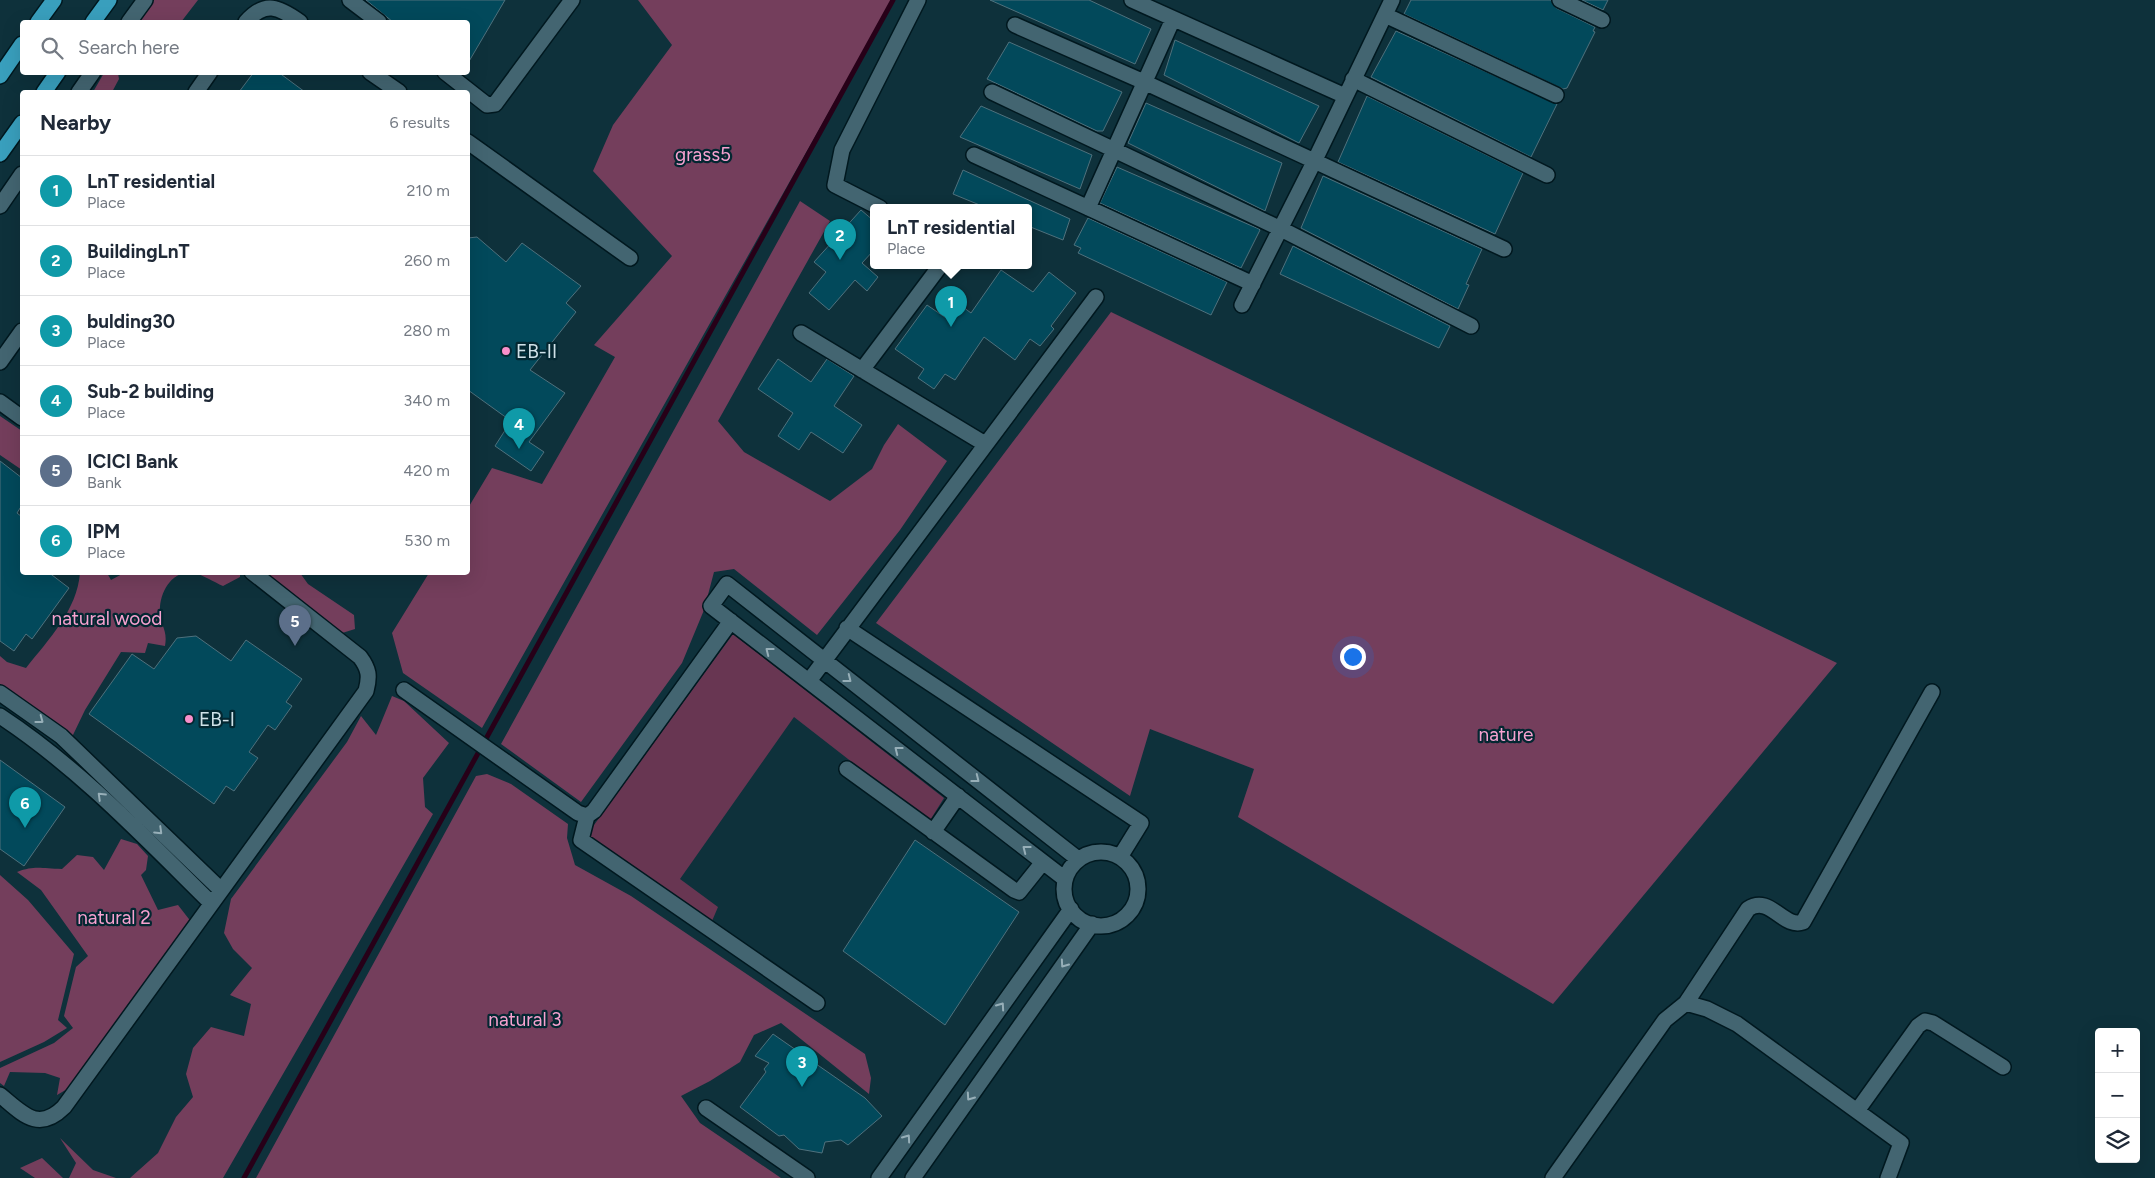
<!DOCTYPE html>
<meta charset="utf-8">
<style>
:root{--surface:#fff;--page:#f2f2f3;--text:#1f2937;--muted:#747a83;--line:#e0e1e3;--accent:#ea580c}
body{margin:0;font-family:Figtree,sans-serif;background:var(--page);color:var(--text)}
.controls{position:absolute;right:15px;bottom:15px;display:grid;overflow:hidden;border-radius:5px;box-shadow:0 5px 20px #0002}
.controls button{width:45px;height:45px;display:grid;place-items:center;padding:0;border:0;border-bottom:1px solid var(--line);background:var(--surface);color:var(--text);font:25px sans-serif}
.you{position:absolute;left:1352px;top:656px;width:18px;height:18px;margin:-12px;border:4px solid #fff;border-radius:50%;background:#1a73e8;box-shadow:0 0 0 8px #1a73e833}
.badge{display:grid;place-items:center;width:32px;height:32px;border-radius:50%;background:var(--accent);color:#fff;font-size:16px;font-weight:700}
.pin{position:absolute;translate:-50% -41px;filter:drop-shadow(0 1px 2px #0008)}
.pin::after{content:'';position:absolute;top:26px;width:18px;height:15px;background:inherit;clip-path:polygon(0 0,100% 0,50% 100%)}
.popup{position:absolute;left:870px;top:204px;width:162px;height:65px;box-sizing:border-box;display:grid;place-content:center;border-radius:5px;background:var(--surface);filter:drop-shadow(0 1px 4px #0005);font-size:16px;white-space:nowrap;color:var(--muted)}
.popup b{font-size:19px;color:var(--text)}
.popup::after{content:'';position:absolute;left:50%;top:100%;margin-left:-10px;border:10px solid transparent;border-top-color:var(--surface)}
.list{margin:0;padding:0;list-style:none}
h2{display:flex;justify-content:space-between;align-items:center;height:65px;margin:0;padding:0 20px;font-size:21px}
h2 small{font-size:16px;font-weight:400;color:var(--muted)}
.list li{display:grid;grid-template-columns:32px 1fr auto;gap:15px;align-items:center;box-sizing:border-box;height:70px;padding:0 20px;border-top:1px solid var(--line)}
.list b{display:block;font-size:19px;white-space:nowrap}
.list p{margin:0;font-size:16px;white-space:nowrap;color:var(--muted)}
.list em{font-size:16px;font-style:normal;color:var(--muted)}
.icon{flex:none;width:28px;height:28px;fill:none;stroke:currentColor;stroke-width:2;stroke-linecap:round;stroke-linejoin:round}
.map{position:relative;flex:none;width:2155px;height:1178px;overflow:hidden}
.search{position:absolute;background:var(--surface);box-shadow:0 5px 20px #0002;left:20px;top:20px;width:450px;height:55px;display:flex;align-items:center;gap:12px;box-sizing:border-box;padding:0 18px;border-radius:5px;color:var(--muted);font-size:19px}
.panel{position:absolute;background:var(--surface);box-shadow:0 5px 20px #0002;left:20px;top:90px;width:450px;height:485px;border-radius:5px}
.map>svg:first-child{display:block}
.green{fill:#683652}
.forest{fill:#743e5c}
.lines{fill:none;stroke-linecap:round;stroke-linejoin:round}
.stream{stroke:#270018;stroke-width:5}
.building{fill:#02495b;stroke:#4f717d}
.minor-casing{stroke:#00181f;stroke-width:18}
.highway-casing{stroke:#00181f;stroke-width:18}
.minor{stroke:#436571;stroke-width:15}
.highway{stroke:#399fbd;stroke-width:15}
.oneway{stroke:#97afb8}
.poi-dot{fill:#f98fca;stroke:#032731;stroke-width:2}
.labels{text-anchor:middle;stroke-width:4.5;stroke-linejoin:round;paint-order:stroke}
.park-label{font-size:19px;fill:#f7a2d0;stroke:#032731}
.poi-label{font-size:19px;fill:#cfe1e8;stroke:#032731;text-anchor:start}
</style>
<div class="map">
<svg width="2155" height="1178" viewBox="0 0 2155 1178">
<rect width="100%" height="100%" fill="#0e313b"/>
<path class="green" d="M733 634 944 798 929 822 794 717 680 879 718 907 712 921 586 836Z"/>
<path class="forest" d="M154 0H198L181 22H139Z
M638 0H892L482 728 403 673 392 633 429 573 468 572V508L492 468 542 484 615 357 594 345 672 256 593 171 613 125 672 45Z
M104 73H118L119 79 112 92H93Z
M800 201 830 221 718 421 744 452 830 501 872 469 884 445 898 424 947 461 900 530 817 635 734 569 714 572 704 610 682 663 581 802 501 744Z
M1111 312 1837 663 1553 1004 1238 817 1254 769 1150 729 1130 796 876 623Z
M0 416 22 431V470L0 455Z
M80 573H107L111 580 124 573H240V577L223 586C214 582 203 575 194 573 172 569 159 593 160 612 160 626 168 629 165 646L148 643 145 653 121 652 85 710 72 737 33 707 0 689V656L7 662 26 668C49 639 77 610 80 573Z
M261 573H300L308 584 354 615 355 629 339 634Z
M392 696 404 701 449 743 423 778 425 807 433 814 223 1178H130L158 1153 176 1117 193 1097 186 1074 193 1048 211 1027 244 1036 251 1004 230 995 252 968 233 949 224 933 231 899 347 742 361 716 376 735Z
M487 774 511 784 568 824 567 838 575 865 631 896 865 1054 871 1078 869 1094 781 1023 754 1035 740 1062 710 1081 681 1096 700 1123 781 1178H256L476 776Z
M121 839 137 844 148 856 146 870 141 875 158 910 178 905 192 923 74 1085 57 1095 60 1078 45 1073 10 1072 4 1086 0 1083V1068L54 1043 73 1028 64 1016 76 967 88 956 41 890 17 872C36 865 42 869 62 869L77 855 93 857 104 870Z
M0 875 28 900 74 954 58 1020 67 1028 44 1042 0 1062Z
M60 1138 93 1170 116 1178H69L76 1163Z
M42 1158 63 1178H35L20 1168Z"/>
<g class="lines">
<path class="stream" d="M244 1178 893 0"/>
</g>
<path class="building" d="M366 0H505L468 63V22H393Z
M990 0H1089L1151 29 1135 64Z
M1411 0H1551L1556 8 1595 27 1593 31 1595 32 1567 88 1563 89 1404 14Z
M1582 0H1608L1603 10Z
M1396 31 1557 104 1531 157 1371 77Z
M1175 40 1319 106 1299 143 1164 75Z
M1009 42 1122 92 1103 131H1097L987 79Z
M254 72H278L305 92H239Z
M1367 96 1523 173 1495 234 1338 162Z
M1146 103 1282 163 1265 211 1128 143Z
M981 106 1092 155 1080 189 960 137Z
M1117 167 1259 229 1260 230 1241 268 1100 203Z
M963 170 1070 219 1063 240 1028 226V208H987L953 194Z
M1323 176 1482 249 1466 284 1469 285 1458 309 1301 228Z
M861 210 874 221V250L862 263 878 277 867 291 855 280 829 310 809 293 826 272 814 262Z
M1088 218 1227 282 1211 315 1078 253 1081 248 1074 245Z
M477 237 506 262 522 243 581 286 566 303 576 312 530 370 565 393 529 442 544 452 531 471 495 446 511 421 468 390V238Z
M1293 246 1450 326 1439 348 1280 274Z
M1001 270 1033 292 1049 272 1076 293 1051 326 1054 329 1040 346 1030 339 1015 360 984 337 955 380 945 374 934 389 918 378 924 369 895 349 927 305 952 322 963 307 971 313Z
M778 359 811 382 827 359 854 376 834 406 862 425 843 453 811 432 799 450 778 436 793 413 758 389Z
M0 461 22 478V505L17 513 22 517V572H48L69 588 32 639 26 634 14 651 0 641Z
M196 636 231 661 246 640 302 679 286 702 292 706 275 730 268 725 249 752 258 758 234 791 226 786 214 804 89 714 132 654 154 669 177 638Z
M0 760 65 807 24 866 0 849Z
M915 840 1019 912 945 1025 843 951Z
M773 1034 865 1098 882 1116 848 1145 841 1140 825 1142 822 1153 799 1149 784 1135 779 1136 740 1107 766 1072 764 1069 769 1063 755 1056Z"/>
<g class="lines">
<defs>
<path id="minor" d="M350 0 379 22
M1132 0 1345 96
M1560 0 1602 20
M1385 15 1556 95
M129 22 145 0
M246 22C265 0 279 7 300 22
M1015 25 1144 82 1504 249
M370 72 399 92
M445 72 487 105 495 104 572 0
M1353 79 1547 175
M79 92 93 72
M196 92 210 72
M992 92 1281 229 1471 326
M468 142 630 258
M974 155 1253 284
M0 206 22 174
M880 208 835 185 842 150 918 0
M1088 208 1173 19
M1242 305 1314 162 1392 0
M801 333 985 444
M0 362 22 331
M862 370 940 266
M0 402 22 418
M731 621 594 811 587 816 581 840 817 1003
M847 628 1141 823 1120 857
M809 681 1096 297
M404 690 578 813 587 816
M0 693 61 736 221 890
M0 716C79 768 144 837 211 903
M847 769 1014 890 1019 892 1043 862
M933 832 958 796
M1064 889a37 37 0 1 1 74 0a37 37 0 1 1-74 0Z
M1065 879 711 606 727 584 1078 859
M1686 1003 1748 909C1770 894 1783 929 1803 922L1932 692
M0 1095C22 1113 38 1133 64 1107L366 691C370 676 369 669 360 657L252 572
M706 1108 807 1178
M1857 1111 1918 1026 1925 1021 1933 1023 2003 1067
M879 1178 1071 909
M913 1178 1092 924
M1553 1178 1665 1020 1686 1003 1707 1009 1737 1024 1901 1143 1888 1178"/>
<path id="highway" d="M38 22 54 0
M93 22 109 0
M0 76 22 44
M44 92 58 72
M0 154 22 123"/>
</defs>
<use href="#minor" class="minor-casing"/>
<use href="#highway" class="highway-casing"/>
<use href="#minor" class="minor"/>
<use href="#highway" class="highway"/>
</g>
<defs><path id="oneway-chevron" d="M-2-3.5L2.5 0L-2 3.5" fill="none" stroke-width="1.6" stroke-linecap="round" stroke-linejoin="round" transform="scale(1.25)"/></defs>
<g class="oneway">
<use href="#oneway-chevron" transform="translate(769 651) rotate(-142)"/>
<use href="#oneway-chevron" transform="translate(848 679) rotate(38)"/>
<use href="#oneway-chevron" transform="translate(40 720) rotate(37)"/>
<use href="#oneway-chevron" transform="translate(898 750) rotate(-142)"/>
<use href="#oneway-chevron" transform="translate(976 779) rotate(38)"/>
<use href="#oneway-chevron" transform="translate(101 796) rotate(-136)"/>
<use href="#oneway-chevron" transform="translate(159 831) rotate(44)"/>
<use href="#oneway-chevron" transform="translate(1026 849) rotate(-142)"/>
<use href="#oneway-chevron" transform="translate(1064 964) rotate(125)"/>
<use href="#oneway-chevron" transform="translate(1001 1006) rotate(-55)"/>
<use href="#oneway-chevron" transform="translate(970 1097) rotate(125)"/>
<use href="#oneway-chevron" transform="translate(907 1138) rotate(-55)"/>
</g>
<g class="poi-dot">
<circle cx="506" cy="351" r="5"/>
<circle cx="189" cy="719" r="5"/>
</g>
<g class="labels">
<g class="park-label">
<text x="703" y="161">grass5</text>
<text x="107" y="625">natural wood</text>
<text x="1506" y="741">nature</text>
<text x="114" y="924">natural 2</text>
<text x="525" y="1026">natural 3</text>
</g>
<g class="poi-label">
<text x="516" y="358">EB-II</text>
<text x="199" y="726">EB-I</text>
</g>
</g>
</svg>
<div class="controls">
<button>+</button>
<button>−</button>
<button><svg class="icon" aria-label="layers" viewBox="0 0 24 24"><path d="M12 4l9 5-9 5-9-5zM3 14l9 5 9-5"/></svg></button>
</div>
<div class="you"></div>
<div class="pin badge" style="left:951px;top:327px;background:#0f9aa8">1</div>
<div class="popup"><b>LnT residential</b>Place</div>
<div class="pin badge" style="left:840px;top:260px;background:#0f9aa8">2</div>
<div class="pin badge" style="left:802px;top:1087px;background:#0f9aa8">3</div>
<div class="pin badge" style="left:519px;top:449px;background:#0f9aa8">4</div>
<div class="pin badge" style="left:295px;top:646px;background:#5c6f8a">5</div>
<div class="pin badge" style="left:25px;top:828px;background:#0f9aa8">6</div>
<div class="search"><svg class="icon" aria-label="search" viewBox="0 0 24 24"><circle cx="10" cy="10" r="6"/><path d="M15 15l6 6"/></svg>Search here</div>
<section class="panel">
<h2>Nearby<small>6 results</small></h2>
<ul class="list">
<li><span class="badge" style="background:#0f9aa8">1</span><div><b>LnT residential</b><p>Place</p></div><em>210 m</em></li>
<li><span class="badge" style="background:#0f9aa8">2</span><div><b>BuildingLnT</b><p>Place</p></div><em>260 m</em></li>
<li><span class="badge" style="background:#0f9aa8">3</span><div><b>bulding30</b><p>Place</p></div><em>280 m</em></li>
<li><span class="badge" style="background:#0f9aa8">4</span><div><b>Sub-2 building</b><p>Place</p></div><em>340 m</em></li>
<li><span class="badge" style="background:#5c6f8a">5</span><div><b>ICICI Bank</b><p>Bank</p></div><em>420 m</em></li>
<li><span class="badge" style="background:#0f9aa8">6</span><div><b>IPM</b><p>Place</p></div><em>530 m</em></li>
</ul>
</section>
</div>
